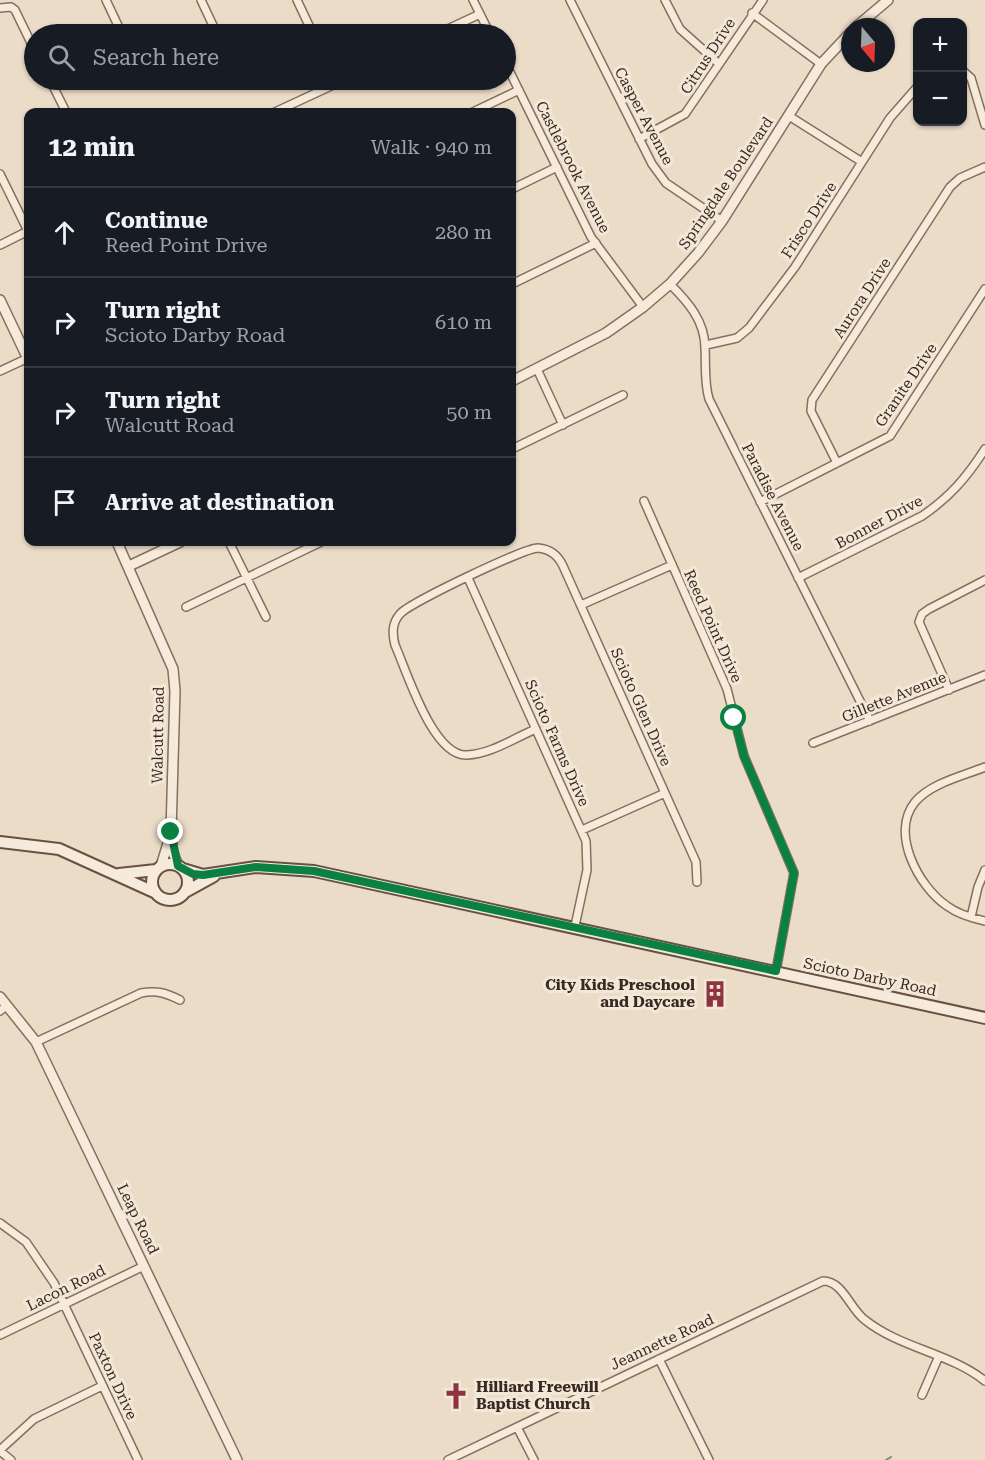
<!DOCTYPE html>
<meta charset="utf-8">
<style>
:root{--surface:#171b24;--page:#20242c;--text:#f1f3f6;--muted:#9ea1a6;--line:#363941}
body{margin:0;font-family:"Roboto Serif",serif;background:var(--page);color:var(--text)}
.controls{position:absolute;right:18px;top:18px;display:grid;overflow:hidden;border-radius:12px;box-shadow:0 2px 4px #0004}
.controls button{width:54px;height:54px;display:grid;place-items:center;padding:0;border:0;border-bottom:2px solid var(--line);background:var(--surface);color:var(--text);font:30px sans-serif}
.compass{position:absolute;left:841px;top:18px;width:54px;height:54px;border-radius:50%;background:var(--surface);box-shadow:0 2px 4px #0004;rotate:161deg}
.stop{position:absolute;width:18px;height:18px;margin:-14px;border:4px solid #0b8043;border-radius:50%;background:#fff}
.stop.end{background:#0b8043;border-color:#fff;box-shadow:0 2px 6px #0008}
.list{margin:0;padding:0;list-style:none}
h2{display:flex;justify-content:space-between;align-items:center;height:78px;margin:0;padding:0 24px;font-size:26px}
h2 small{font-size:20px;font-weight:400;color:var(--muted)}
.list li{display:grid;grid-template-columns:39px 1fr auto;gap:18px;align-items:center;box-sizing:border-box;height:90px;padding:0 24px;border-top:2px solid var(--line)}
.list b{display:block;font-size:22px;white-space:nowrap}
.list p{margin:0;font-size:20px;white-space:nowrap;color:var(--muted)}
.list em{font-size:20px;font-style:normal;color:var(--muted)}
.icon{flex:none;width:33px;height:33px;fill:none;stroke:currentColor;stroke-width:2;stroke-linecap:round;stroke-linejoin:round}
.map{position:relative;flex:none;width:985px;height:1460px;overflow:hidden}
.search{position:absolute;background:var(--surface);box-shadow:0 2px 4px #0004;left:24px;top:24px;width:492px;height:66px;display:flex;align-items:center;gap:15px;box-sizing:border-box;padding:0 21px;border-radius:33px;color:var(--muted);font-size:22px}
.panel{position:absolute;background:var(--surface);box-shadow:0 2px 4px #0004;left:24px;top:108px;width:492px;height:438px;border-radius:12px}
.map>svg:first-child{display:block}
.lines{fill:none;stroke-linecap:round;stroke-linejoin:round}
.stream{stroke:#708e83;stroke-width:2}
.minor-casing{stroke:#866f5f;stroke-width:10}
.tertiary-casing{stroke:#866f5f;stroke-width:12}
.secondary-casing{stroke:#685042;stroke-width:14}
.minor{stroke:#f6ebdb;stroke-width:7}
.tertiary{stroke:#f6ebdb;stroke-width:9}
.secondary{stroke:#f6ebdb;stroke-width:10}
.route{stroke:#0b8043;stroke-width:8}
.labels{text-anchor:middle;stroke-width:6;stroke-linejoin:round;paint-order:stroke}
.street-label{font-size:15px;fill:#382921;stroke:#f3e8d8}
.poi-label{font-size:15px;font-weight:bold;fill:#382921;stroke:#f3e8d8;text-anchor:end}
</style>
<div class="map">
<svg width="985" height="1460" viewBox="0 0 985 1460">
<rect width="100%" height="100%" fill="#ebdcc8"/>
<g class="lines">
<path class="stream" d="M886 1460 891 1457"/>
<defs>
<path id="minor" d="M106 0 122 34
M201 0 217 34
M297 0 313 34
M473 0 490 34
M570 0 652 164 666 183 722 221
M665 0 680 29 718 63
M0 8 11 7 15 10 34 49
M752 13 821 64
M437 34 480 14
M506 64 591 237 643 307
M962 70 971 78 985 125
M50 80 66 112
M275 112 344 80
M473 112 519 90
M789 116 862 162
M639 139 685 114 763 0
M0 174 28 231
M512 189 557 167
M0 245 28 231
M512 284 596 243
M670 284C688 302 705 321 705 348 706 366 704 382 709 399L870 721
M706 345 737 338 749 328 795 267 890 118 918 86
M537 369 563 425
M0 371 28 358
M512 449 623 395
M837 463 811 411 812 400 950 187 960 178 985 167
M644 501 727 689 744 756 794 873 776 971
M760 502 890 436 985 289
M229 542 266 617
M468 578 586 841 587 870 575 926
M798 578 922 516C950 497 967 477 985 449
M581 605 672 565
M186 607 321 542
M949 690 919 622 922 614 929 609 985 580
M536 729C514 738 491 754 467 755 433 757 407 672 395 645 392 633 392 623 400 614 409 603 524 548 538 548 550 549 558 555 563 566L696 862 697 882
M813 743 985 675
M985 767C963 776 931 783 915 802 890 833 918 886 947 906 958 914 971 918 985 921
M582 830 665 793
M971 917 978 887 985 870
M0 1011 7 1005
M36 1042 141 993C157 990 166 993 180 1000
M0 1223 26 1242 54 1283 138 1460
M0 1335 144 1266
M659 1359 709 1460
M922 1395 939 1356
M517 1427 534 1460
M0 1450 34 1419 102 1386
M0 1451 11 1460
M448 1460 823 1281C843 1281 850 1309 865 1320 900 1348 950 1353 985 1381"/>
<path id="tertiary" d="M856 27 888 0
M0 300 28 359
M512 381 606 333 643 307 670 284 698 253 722 221 821 64 850 33
M117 542 173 669 175 691 171 832 172 850 178 866
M129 566 180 542
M161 866 169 840
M0 997 36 1042 237 1460"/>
<path id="secondary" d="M0 842 59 849 154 892
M152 882a18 18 0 1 1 36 0a18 18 0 1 1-36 0Z
M183 869 203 875 256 867 314 871 985 1018
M119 874 156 870
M185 892 214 876"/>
</defs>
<use href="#minor" class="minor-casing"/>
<use href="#tertiary" class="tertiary-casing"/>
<use href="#secondary" class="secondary-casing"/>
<use href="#minor" class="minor"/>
<use href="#tertiary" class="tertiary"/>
<use href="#secondary" class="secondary"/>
</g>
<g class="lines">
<path class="route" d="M171 832 178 866 193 874 203 875 256 867 314 871 776 971 794 873 744 756 734 718"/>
</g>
<defs>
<symbol id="building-bare" viewBox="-9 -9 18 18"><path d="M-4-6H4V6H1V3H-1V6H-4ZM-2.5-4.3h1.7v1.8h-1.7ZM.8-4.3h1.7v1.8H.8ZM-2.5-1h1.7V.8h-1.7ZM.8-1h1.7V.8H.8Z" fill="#903340" stroke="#f3e8d8" stroke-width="2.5" paint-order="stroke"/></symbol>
<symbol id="church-bare" viewBox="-9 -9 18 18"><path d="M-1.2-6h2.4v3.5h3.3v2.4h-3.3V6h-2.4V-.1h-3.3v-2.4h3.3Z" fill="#903340" stroke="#f3e8d8" stroke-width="2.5" paint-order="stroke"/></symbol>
</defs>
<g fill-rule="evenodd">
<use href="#building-bare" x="696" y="975" width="38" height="38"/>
<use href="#church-bare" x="437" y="1377" width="38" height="38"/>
</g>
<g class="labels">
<g class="street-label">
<text transform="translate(708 56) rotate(-57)" y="5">Citrus Drive</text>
<text transform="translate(644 116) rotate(62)" y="5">Casper Avenue</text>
<text transform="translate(573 167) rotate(63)" y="5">Castlebrook Avenue</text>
<text transform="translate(726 183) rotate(-56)" y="5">Springdale Boulevard</text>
<text transform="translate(809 220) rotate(-57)" y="5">Frisco Drive</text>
<text transform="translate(862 298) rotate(-57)" y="5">Aurora Drive</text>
<text transform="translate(906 385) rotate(-56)" y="5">Granite Drive</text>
<text transform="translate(773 497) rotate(63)" y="5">Paradise Avenue</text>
<text transform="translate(879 522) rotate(-28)" y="5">Bonner Drive</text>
<text transform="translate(713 626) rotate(66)" y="5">Reed Point Drive</text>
<text transform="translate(894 697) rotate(-22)" y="5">Gillette Avenue</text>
<text transform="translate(641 707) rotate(66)" y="5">Scioto Glen Drive</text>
<text transform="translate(158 735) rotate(-89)" y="5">Walcutt Road</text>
<text transform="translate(557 743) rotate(66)" y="5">Scioto Farms Drive</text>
<text transform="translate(870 977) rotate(12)" y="5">Scioto Darby Road</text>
<text transform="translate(138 1219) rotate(64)" y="5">Leap Road</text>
<text transform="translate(66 1288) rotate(-26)" y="5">Lacon Road</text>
<text transform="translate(662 1342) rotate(-25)" y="5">Jeannette Road</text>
<text transform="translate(113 1376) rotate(65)" y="5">Paxton Drive</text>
</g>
<g class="poi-label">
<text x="695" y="990">City Kids Preschool<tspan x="695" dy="17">and Daycare</tspan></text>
<text x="476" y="1392" text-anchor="start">Hilliard Freewill<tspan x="476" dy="17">Baptist Church</tspan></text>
</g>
</g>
</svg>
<div class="controls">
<button>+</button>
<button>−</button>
</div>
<svg class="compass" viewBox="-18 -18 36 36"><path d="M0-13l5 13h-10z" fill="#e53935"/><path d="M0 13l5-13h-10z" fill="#9ea1a6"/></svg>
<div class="stop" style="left:734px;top:718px"></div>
<div class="stop end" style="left:171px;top:832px"></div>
<div class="search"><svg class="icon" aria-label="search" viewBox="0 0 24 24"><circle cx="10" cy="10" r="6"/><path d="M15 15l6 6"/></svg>Search here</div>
<section class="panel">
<h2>12 min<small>Walk · 940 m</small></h2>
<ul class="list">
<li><svg class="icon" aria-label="ahead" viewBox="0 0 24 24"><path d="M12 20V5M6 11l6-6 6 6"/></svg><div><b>Continue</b><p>Reed Point Drive</p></div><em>280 m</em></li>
<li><svg class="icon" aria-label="right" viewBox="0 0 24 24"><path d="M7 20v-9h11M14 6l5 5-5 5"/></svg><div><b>Turn right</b><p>Scioto Darby Road</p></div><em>610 m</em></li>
<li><svg class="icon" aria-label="right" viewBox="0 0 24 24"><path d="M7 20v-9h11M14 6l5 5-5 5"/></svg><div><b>Turn right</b><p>Walcutt Road</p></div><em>50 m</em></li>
<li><svg class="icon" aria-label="arrive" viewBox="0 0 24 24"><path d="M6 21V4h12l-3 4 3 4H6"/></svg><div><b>Arrive at destination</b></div></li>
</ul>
</section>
</div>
